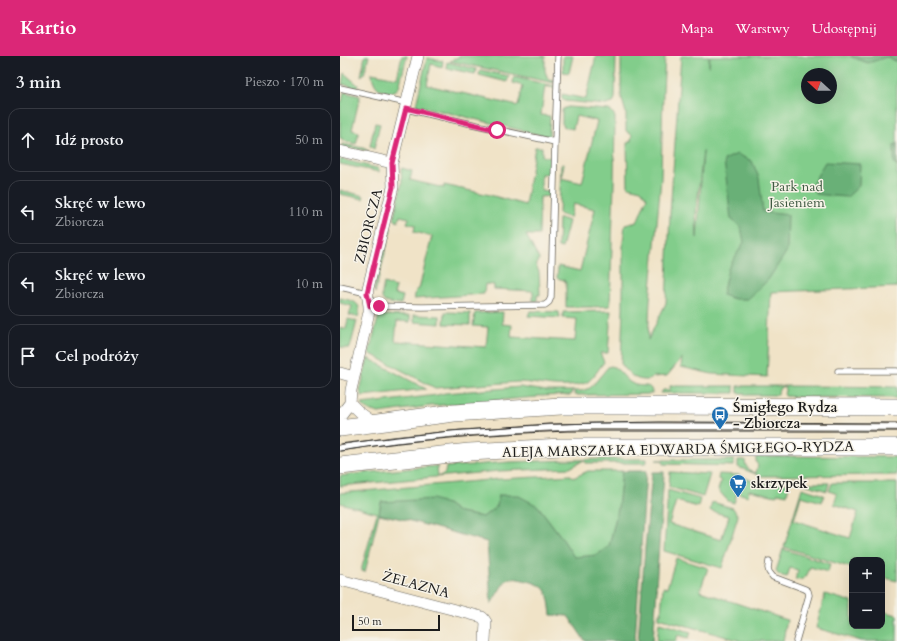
<!DOCTYPE html>
<html lang="pl">
<meta charset="utf-8">
<style>
:root{--surface:#171b24;--page:#20242c;--text:#f1f3f6;--muted:#9ea1a6;--line:#363941;--accent:#db2777}
body{margin:0;font-family:Cardo,serif;background:var(--page);color:var(--text)}
.controls{position:absolute;right:12px;bottom:12px;display:grid;overflow:hidden;border-radius:8px;box-shadow:0 4px 16px #0002}
.controls button{width:36px;height:36px;display:grid;place-items:center;padding:0;border:0;border-bottom:1px solid var(--line);background:var(--surface);color:var(--text);font:20px sans-serif}
.compass{position:absolute;left:461px;top:12px;width:36px;height:36px;border-radius:50%;background:var(--surface);box-shadow:0 4px 16px #0002;rotate:291deg}
.scale{position:absolute;left:12px;bottom:10px;width:88px;box-sizing:border-box;padding-left:4px;border:2px solid #1c1c1c;border-top:0;font-size:11px;line-height:14px;white-space:nowrap;color:#1c1c1c;-webkit-text-stroke:3px #f7f3e8;paint-order:stroke}
.stop{position:absolute;width:12px;height:12px;margin:-9px;border:3px solid #db2777;border-radius:50%;background:#fff}
.stop.end{background:#db2777;border-color:#fff;box-shadow:0 1px 4px #0008}
.list{margin:0;padding:0;list-style:none}
h2{display:flex;justify-content:space-between;align-items:center;height:52px;margin:0;padding:0 16px;font-size:17px}
h2 small{font-size:13px;font-weight:400;color:var(--muted)}
.list li{display:grid;grid-template-columns:26px 1fr auto;gap:12px;align-items:center;box-sizing:border-box;height:64px;margin:0 8px 8px;padding:0 8px;border:1px solid var(--line);border-radius:12px}
.list b{display:block;font-size:15px;white-space:nowrap}
.list p{margin:0;font-size:13px;white-space:nowrap;color:var(--muted)}
.list em{font-size:13px;font-style:normal;color:var(--muted)}
.icon{flex:none;width:22px;height:22px;fill:none;stroke:currentColor;stroke-width:2;stroke-linecap:round;stroke-linejoin:round}
.map{position:relative;flex:none;width:557px;height:585px;overflow:hidden}
header{display:flex;align-items:center;gap:24px;box-sizing:border-box;height:56px;padding:0 20px;background:var(--accent);color:#fff}
header strong{font-size:19px}
nav{display:flex;gap:22px;margin-inline-start:auto;font-size:14px}
main{display:flex}
aside{flex:1;background:var(--surface)}
.map>svg:first-child{display:block}
.green{fill:#82cd8b;stroke:#4f7454;fill-rule:evenodd}
.forest{fill:#69b077;stroke:#42664a}
.lines{fill:none;stroke-linecap:round;stroke-linejoin:round}
.service-casing{stroke:#666258;stroke-width:7}
.minor-casing{stroke:#666258;stroke-width:12}
.primary-casing{stroke:#666258;stroke-width:18}
.service{stroke:#fff;stroke-width:5.5}
.minor{stroke:#fff;stroke-width:11}
.primary{stroke:#fff;stroke-width:17}
.tram{stroke:#1c1c1c;stroke-width:1}
.route{stroke:#db2777;stroke-width:5}
.labels{text-anchor:middle;stroke-width:3;stroke-linejoin:round;paint-order:stroke}
.park-label{font-size:14px;fill:#405a43;stroke:#f7f3e8}
.street-label{font-size:14px;fill:#1c1c1c;stroke:#f7f3e8}
.poi-label{font-size:14px;font-weight:bold;fill:#1c1c1c;stroke:#f7f3e8;text-anchor:start}
</style>
<header>
<strong>Kartio</strong>
<nav><a>Mapa</a><a>Warstwy</a><a>Udostępnij</a></nav>
</header>
<main>
<aside>
<h2>3 min<small>Pieszo · 170 m</small></h2>
<ul class="list">
<li><svg class="icon" aria-label="ahead" viewBox="0 0 24 24"><path d="M12 20V5M6 11l6-6 6 6"/></svg><div><b>Idź prosto</b></div><em>50 m</em></li>
<li><svg class="icon" aria-label="left" viewBox="0 0 24 24"><path d="M17 20v-9H6M10 6l-5 5 5 5"/></svg><div><b>Skręć w lewo</b><p>Zbiorcza</p></div><em>110 m</em></li>
<li><svg class="icon" aria-label="left" viewBox="0 0 24 24"><path d="M17 20v-9H6M10 6l-5 5 5 5"/></svg><div><b>Skręć w lewo</b><p>Zbiorcza</p></div><em>10 m</em></li>
<li><svg class="icon" aria-label="arrive" viewBox="0 0 24 24"><path d="M6 21V4h12l-3 4 3 4H6"/></svg><div><b>Cel podróży</b></div></li>
</ul>
</aside>
<div class="map">
<svg width="557" height="585" viewBox="0 0 557 585">
<rect width="100%" height="100%" fill="#f7f3e8"/>
<filter id="ink" filterUnits="userSpaceOnUse"><feTurbulence type="fractalNoise" baseFrequency=".025" numOctaves="2"/><feDisplacementMap in="SourceGraphic" scale="8" xChannelSelector="R" yChannelSelector="G"/><feConvolveMatrix kernelMatrix="1 2 1 2 8 2 1 2 1" color-interpolation-filters="sRGB"/></filter>
<filter id="wash" filterUnits="userSpaceOnUse"><feTurbulence type="fractalNoise" baseFrequency=".012" numOctaves="4" result="noise"/><feDisplacementMap in="SourceGraphic" scale="16" xChannelSelector="R" yChannelSelector="G"/><feGaussianBlur stdDeviation="0.9" result="paint"/><feColorMatrix in="noise" values="0 0 0 0 0 0 0 0 0 0 0 0 0 0 0 0 0 1.4 0 .05"/><feComposite in="paint" operator="in"/></filter>
<g filter="url(#wash)">
<rect width="100%" height="100%" fill="#f0e3c7"/>
<path class="green" d="M25 0H29L24 18 21 20Z
M62 0H67L59 31C55 38 44 37 38 32 34 28 32 22 32 17L57 22Z
M120 0H205V15L208 23 214 24V27L110 5Z
M223 0H233L229 17 223 16Z
M256 0H276L275 42 273 47 266 49 225 45 222 43V38L246 43Z
M281 0H325L323 35 321 123 310 244 308 284 326 247 330 158 341 0H369V11L370 0H557V231L431 236 427 321 372 318 341 311 342 302 327 320 313 321C311 324 309 324 305 324 293 324 288 316 281 308L283 252V186L285 169 297 166 307 142 301 134 288 131 287 87 291 85 292 79 286 75V57L281 40ZM467 18H491V42H467ZM363 95V96L357 182 356 158Z
M87 2 103 5 102 11 91 8 87 29 178 50 183 30 173 27 174 21 214 30V32L205 30 202 51 201 59 210 60 209 81 76 49Z
M107 6 136 13 135 18 106 12Z
M140 14 169 20 167 26 139 19Z
M4 17 18 29 17 32 2 28Z
M4 36 20 40 12 74 19 76 16 88 2 84 3 83 0 82V46H2Z
M228 51 269 54 273 57 275 61 274 127 270 250 252 251H226V227L224 224 217 222 218 210 240 215 255 153 233 148 230 162 219 158 221 110 222 108H224L221 122 242 127 257 65 236 60 233 73 224 71 222 67V54L223 53Z
M35 67 40 68 34 93 30 90Z
M2 88 23 92 29 95 2 91Z
M195 91H202V100L212 102 211 118H201V134L210 135V140L200 141 199 179H186L199 203 198 207 196 209 199 216 200 239H197V245H193V235L154 233V229L145 228 144 238 74 243 76 234 79 233 92 180 74 176 75 169 67 167 69 162 60 160 58 166 55 164 54 162 62 126 61 113 62 112 72 115 70 124 104 132V129L150 139 185 149Z
M0 103 37 112 39 113V116L0 108Z
M0 134 24 140 23 143 0 138Z
M219 162 229 165 222 192 218 191Z
M49 170 51 173 35 237 34 233Z
M44 227 56 231 54 238 63 240 61 248C42 247 39 247 44 227Z
M0 242C12 245 23 245 18 261L9 259 12 250 0 247Z
M190 255 219 256 220 262 188 260Z
M271 255 268 297H260L264 306C259 312 255 320 249 325 241 331 216 331 206 329 197 328 188 326 178 326L95 332 29 297 39 259 70 260V266L57 265 55 285 146 291 148 271 133 270 135 257 163 256 162 268 172 269 171 281 235 285 237 263 223 262V256Z
M105 256 130 257V269L104 268Z
M74 259 100 260V268L74 266Z
M8 263 17 265 10 292H5L0 291V272L6 273Z
M28 302 86 333 22 340 20 335Z
M271 310C280 312 284 324 293 328 302 332 312 326 312 338L235 339 234 336 232 335 231 339 197 340V341L90 350 39 357 28 354 21 348 97 339 105 337 180 331 186 332 207 335H241L250 332 253 329 268 311Z
M330 330H394V337H321L323 334H330Z
M398 330C451 330 504 330 557 331V342L458 341 445 340V339L444 338 445 335V330C440 331 438 333 438 339H405V337H398Z
M429 400 557 401V419L421 420 398 411V404H405C405 411 409 415 416 417L418 409 416 407V401Z
M264 403H307V406L305 407H246L244 404 230 412 159 415 0 430V420L23 417 97 410 98 421 105 417 106 411 169 406Z
M316 404H394V410L323 408V404Z
M248 415H282L278 453 269 490 257 499 234 502 222 482 198 450H157L143 461 119 457 107 448 41 446 39 458 25 516 21 515 37 457 0 447V437L160 423 231 419 233 422Z
M330 416 370 418 363 441 329 431Z
M379 418 399 419 417 427 446 428H449L447 439 438 437 436 440 409 434 408 440 397 437 394 447 388 445 378 434 381 425 378 423Z
M461 427H489L487 435Z
M492 427H557V525L542 521V504H512V512L444 491 462 432 484 439 482 446 461 440 454 464 510 482 518 456 494 448 497 438 489 435Z
M328 434 360 443 358 451 336 445 329 468 381 484 389 460 370 455 372 446 393 452 398 460 382 512 324 495Z
M443 493 490 508 488 516 470 511C467 520 466 524 455 524L458 514 450 512 447 521 439 519 436 515Z
M336 502 368 512 360 535 447 564 443 585H401L319 562V557L321 558 323 531 327 532Z
M485 538 512 546V570H542V555L557 559V585H522L476 572Z
M319 567 351 576 349 582 338 579 336 585H317Z"/>
<path class="forest" d="M511 0H557V6L547 1 528 7 511 1Z
M557 88V111L554 106V89Z
M397 98 412 105 419 122 423 156 448 159 447 195 428 224 408 243H395L382 239 388 213 404 186 401 171 391 163 384 104Z
M485 106 520 108 519 130 507 141 494 140 475 138 473 127Z
M282 415H306L295 585H245L228 560 211 559C208 534 207 529 183 524 177 523 172 521 167 524 163 527 155 542 151 548L147 486 67 464 39 458 41 446 93 443 107 448 119 457 143 461 157 450 159 439H177L198 450 222 482 234 501 257 499 269 490 278 453Z
M312 416H324V418L316 531 317 534 313 585H298L305 492Z"/>
</g>
<g filter="url(#ink)">
<g class="lines">
<defs>
<path id="service" d="M0 32 67 47
M66 53 123 66 215 86 218 0
M0 231 27 237
M30 250 82 251 205 249 209 246 211 241 215 86
M498 315H557
M0 392 53 384 121 377 204 372 256 370 557 371
M429 505 428 512 429 516 433 521 465 533 468 535 469 539 456 585"/>
<path id="minor" d="M0 95 52 107
M0 317 14 321
M10 347 19 356 34 367
M0 360 10 347 11 334 29 256C30 247 26 241 28 232L53 131 52 107 78 0
M0 524 142 561 144 563 146 566 145 585"/>
<path id="primary" d="M0 372 83 361 114 357 221 350H298L557 351
M0 410 129 396 221 391H557"/>
</defs>
<use href="#service" class="service-casing"/>
<use href="#minor" class="minor-casing"/>
<use href="#primary" class="primary-casing"/>
<use href="#service" class="service"/>
<use href="#minor" class="minor"/>
<use href="#primary" class="primary"/>
<path class="tram" d="M0 388 57 381 110 375 209 368 319 366 557 367
M0 395C75 383 152 378 228 375H557"/>
</g>
</g>
<g class="lines" filter="url(#ink)">
<path class="route" d="M39 250H30L27 237 53 131 52 107 66 52 157 74"/>
</g>
<defs>
<symbol id="bus-pin" viewBox="-11 -11 22 30"><path d="M0 17L-7.5 6A9.5 9.5 0 1 1 7.5 6Z" fill="#1f6fb2" stroke="#f7f3e8"/><path d="M-5-6H5V4H4V6H2V4H-2V6H-4V4H-5ZM-3.5-4V0h7V-4ZM-3.5 1.2v1.5H-2V1.2ZM2 1.2v1.5H3.5V1.2Z" fill="#fff"/></symbol>
<symbol id="supermarket-pin" viewBox="-11 -11 22 30"><path d="M0 17L-7.5 6A9.5 9.5 0 1 1 7.5 6Z" fill="#1f6fb2" stroke="#f7f3e8"/><path d="M-6-5.5h2.5l.6 2H6L4.5 2H-2.5L-4.4-4H-6ZM-1.5 3.2a1.3 1.3 0 1 0 .1 0ZM3 3.2a1.3 1.3 0 1 0 .1 0Z" fill="#fff"/></symbol>
</defs>
<g fill-rule="evenodd">
<use href="#bus-pin" x="370" y="349" width="20" height="27"/>
<use href="#supermarket-pin" x="388" y="417" width="20" height="27"/>
</g>
<g class="labels">
<g class="park-label">
<text x="457" y="135">Park nad<tspan x="457" dy="16">Jasieniem</tspan></text>
</g>
<g class="street-label">
<text transform="translate(28 170) rotate(-76)" y="5">ZBIORCZA</text>
<text transform="translate(338 393) rotate(-1)" y="5">ALEJA MARSZAŁKA EDWARDA ŚMIGŁEGO-RYDZA</text>
<text transform="translate(76 528) rotate(15)" y="5">ŻELAZNA</text>
</g>
<g class="poi-label">
<text x="393" y="356">Śmigłego Rydza<tspan x="393" dy="16">- Zbiorcza</tspan></text>
<text x="411" y="432">skrzypek</text>
</g>
</g>
</svg>
<div class="controls">
<button>+</button>
<button>−</button>
</div>
<svg class="compass" viewBox="-18 -18 36 36"><path d="M0-13l5 13h-10z" fill="#e53935"/><path d="M0 13l5-13h-10z" fill="#9ea1a6"/></svg>
<div class="scale">50 m</div>
<div class="stop" style="left:157px;top:74px"></div>
<div class="stop end" style="left:39px;top:250px"></div>
</div>
</main>
